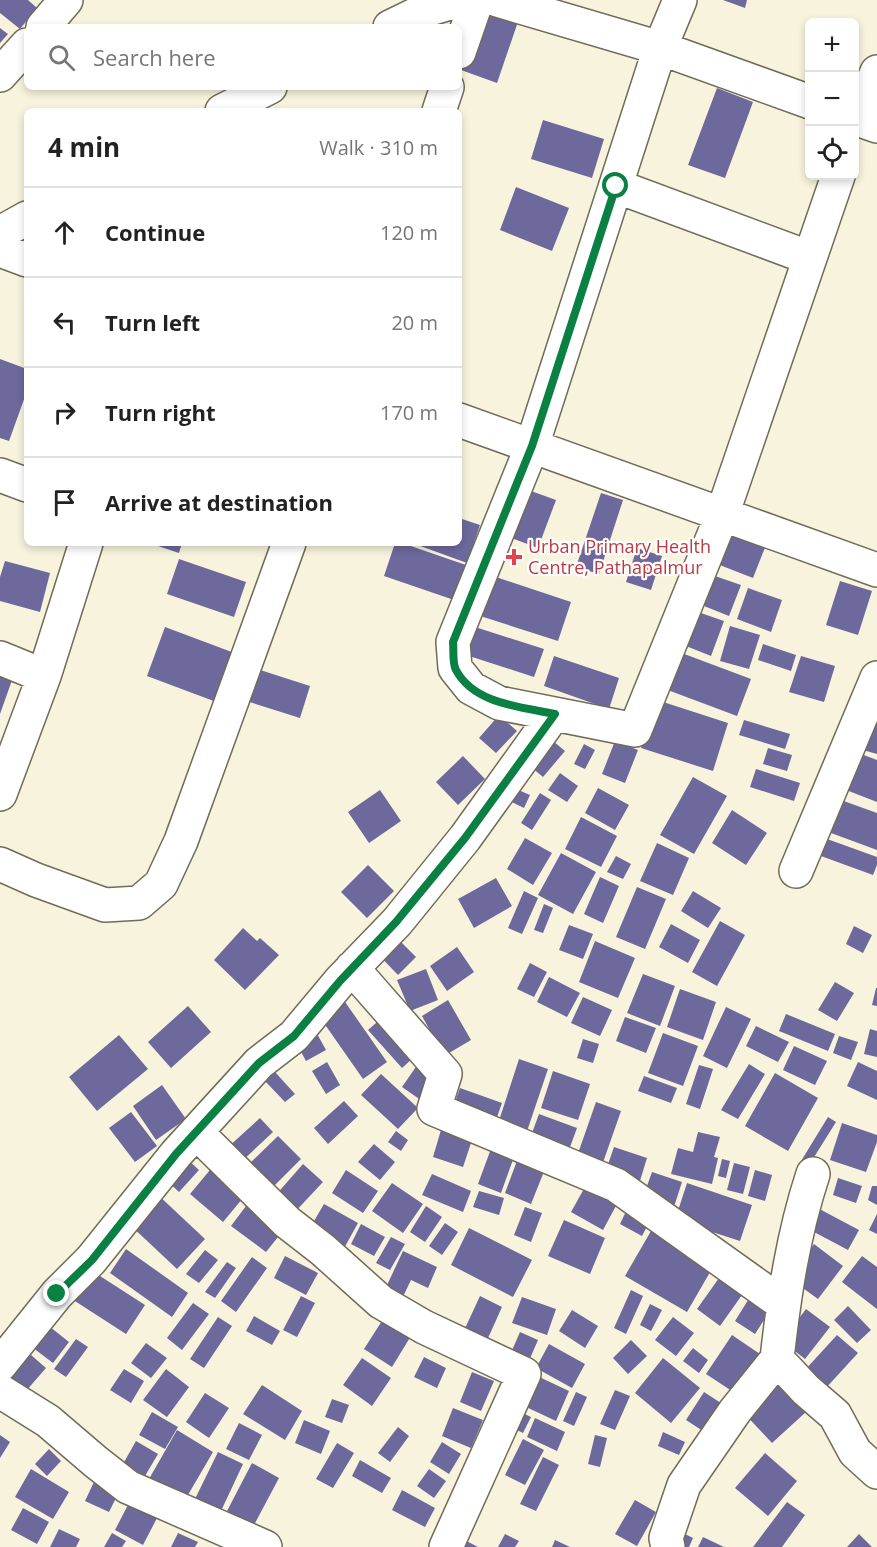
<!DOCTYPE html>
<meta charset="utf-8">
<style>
:root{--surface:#fff;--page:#f2f2f2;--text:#222;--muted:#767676;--line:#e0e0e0}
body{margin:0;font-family:"Open Sans",sans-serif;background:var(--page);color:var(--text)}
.controls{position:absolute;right:18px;top:18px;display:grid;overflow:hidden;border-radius:9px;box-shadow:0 3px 9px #0003}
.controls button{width:54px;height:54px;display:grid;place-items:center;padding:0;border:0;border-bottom:2px solid var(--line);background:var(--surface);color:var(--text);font:30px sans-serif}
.stop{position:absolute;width:18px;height:18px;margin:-14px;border:4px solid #0b8043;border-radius:50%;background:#fff}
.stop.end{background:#0b8043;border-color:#fff;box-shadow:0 2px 6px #0008}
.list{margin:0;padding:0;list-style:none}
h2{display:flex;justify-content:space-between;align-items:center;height:78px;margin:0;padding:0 24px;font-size:26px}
h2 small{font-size:20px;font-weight:400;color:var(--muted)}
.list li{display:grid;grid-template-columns:39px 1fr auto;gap:18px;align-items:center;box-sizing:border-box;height:90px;padding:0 24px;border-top:2px solid var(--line)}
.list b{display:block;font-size:22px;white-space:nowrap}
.list em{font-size:20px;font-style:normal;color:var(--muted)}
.icon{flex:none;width:33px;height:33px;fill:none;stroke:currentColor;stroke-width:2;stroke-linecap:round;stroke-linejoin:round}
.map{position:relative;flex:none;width:877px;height:1547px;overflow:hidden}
.search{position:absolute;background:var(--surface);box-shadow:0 3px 9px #0003;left:24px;top:24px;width:438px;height:66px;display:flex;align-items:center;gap:15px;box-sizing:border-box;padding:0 21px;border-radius:9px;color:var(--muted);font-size:22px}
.panel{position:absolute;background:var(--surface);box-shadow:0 3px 9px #0003;left:24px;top:108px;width:438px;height:438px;border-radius:9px}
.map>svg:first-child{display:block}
.building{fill:#6e699d}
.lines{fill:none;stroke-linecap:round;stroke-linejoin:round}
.minor-casing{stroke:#706c58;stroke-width:36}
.minor{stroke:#fff;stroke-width:33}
.route{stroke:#0b8043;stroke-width:8}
.health-dot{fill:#e0444e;stroke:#fff;stroke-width:2}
.labels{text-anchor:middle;stroke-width:4.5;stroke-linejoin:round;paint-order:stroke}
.health-label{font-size:18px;fill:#be3a42;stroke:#fff;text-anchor:start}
</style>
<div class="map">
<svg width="877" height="1547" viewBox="0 0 877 1547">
<rect width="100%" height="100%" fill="#f7f3dc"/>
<path class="building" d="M0 0H28L37 8 20 29 0 13Z
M486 0 522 10 497 83 461 70Z
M723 0H747L745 8Z
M0 28 8 34 0 43Z
M717 88 753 102 725 178 688 165Z
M543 120 604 139 592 178 531 159Z
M516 187 569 208 552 251 500 230Z
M0 359 27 369V391L9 441 0 438Z
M520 487 556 500 538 548 503 535Z
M601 493 623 500 599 574 576 567Z
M459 518 480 525 467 563 412 543H459Z
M724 529 766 545 753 578 712 562Z
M149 543H182L179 553Z
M395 543H402L466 565 454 600 384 576Z
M637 548 662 556 651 590 626 582Z
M179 559 246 582 234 617 167 594Z
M5 561 50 573 40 612 0 601V577Z
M487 574 571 602 558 641 474 614Z
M715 576 741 585 729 616 704 606Z
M840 581 872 591 858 635 826 625Z
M748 588 782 600 771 632 737 619Z
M698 612 724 621 711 656 686 646Z
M472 626 544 649 534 677 463 654Z
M730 626 760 635 749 669 720 661Z
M165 627 237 654 219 703 147 676Z
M763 644 796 655 791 671 758 660Z
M679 652 751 679 737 716 665 689Z
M554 656 619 678 609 709 544 686Z
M801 656 835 666 824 702 789 692Z
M0 663 16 669 0 714Z
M254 668 310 686 300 718 243 700Z
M657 700 728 723 713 771 641 748Z
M499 715 517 731 496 753 479 738Z
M877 719V754L842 744Z
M744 720 790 734 785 749 739 735Z
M547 736 565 751 543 777 525 762Z
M615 741 638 750 625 783 602 774Z
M584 744 595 750 585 769 574 764Z
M837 745 877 760V802L823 781Z
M768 748 792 755 787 771 763 764Z
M463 756 485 779 458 805 436 782Z
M756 769 800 783 794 801 750 787Z
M560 773 578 786 567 802 548 790Z
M693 777 727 796 694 854 660 835Z
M507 785 530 795 524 808 501 797Z
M598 788 629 805 615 830 585 813Z
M380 790 401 821 369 843 348 812Z
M816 791 877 813V850L804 823Z
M540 793 551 800 532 830 521 823Z
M732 810 767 833 746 865 712 843Z
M581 817 617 836 601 867 565 849Z
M805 831 877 857V865L873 875 799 848Z
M525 838 552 853 533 885 507 869Z
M657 843 689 858 673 895 640 881Z
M561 853 596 872 573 914 538 895Z
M616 856 631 864 623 879 607 872Z
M368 865 394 891 367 918 341 892Z
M600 877 619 886 603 923 584 914Z
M496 878 512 906 474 928 458 899Z
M637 887 666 899 645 949 616 937Z
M524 891 538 898 522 934 508 928Z
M693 891 721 908 708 928 681 911Z
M544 904 553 908 543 933 534 930Z
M720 921 745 935 717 986 692 972Z
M671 924 700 940 688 963 659 947Z
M569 925 593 934 583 959 559 950Z
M854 926 872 935 863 953 846 944Z
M243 928 257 941 260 938 279 955 245 990 214 960Z
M390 931 416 957 398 975 372 948Z
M595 941 635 958 618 998 579 982Z
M457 947 474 972 447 991 430 966Z
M530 963 547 972 534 997 517 989Z
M426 969 438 1000 410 1011 397 980Z
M643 974 675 986 660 1026 627 1013Z
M549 977 580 993 567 1017 537 1002Z
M835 982 854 993 837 1021 818 1010Z
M876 988H877V1006L872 1005Z
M680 989 716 1002 703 1040 667 1027Z
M583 997 612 1010 600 1036 571 1023Z
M343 999 387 1062 363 1079 319 1016Z
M448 1000 471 1040 444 1056 422 1016Z
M188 1006 211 1032 171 1068 148 1042Z
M726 1007 751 1019 727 1068 703 1056Z
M391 1010 424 1048 402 1068 368 1030Z
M786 1014 835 1034 828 1051 779 1031Z
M625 1017 656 1028 646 1053 616 1041Z
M756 1026 789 1042 778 1062 746 1046Z
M870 1029 877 1031V1057L864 1054Z
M315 1030 326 1050 306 1061 295 1041Z
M663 1033 698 1046 683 1086 648 1073Z
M119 1035 148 1069 97 1111 69 1077Z
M839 1036 858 1042 851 1060 833 1053Z
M583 1039 599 1044 593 1063 577 1058Z
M794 1046 827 1061 815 1085 783 1070Z
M519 1059 548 1069 523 1143 495 1133Z
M420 1061 443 1077 425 1103 402 1087Z
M327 1062 340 1085 326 1094 312 1071Z
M858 1062 877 1071V1100L847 1086Z
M749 1064 765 1074 738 1119 721 1110Z
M699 1065 713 1069 700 1109 686 1104Z
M553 1071 590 1084 578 1120 541 1108Z
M275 1072 295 1094 285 1102 265 1081Z
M775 1073 818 1098 788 1151 745 1126Z
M381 1074 418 1108 398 1129 361 1095Z
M644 1076 677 1088 671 1103 638 1091Z
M162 1085 186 1119 156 1140 133 1106Z
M460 1088 502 1103 490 1137 448 1122Z
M344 1101 358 1116 328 1144 314 1128Z
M596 1102 621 1111 600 1171 575 1162Z
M131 1112 157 1146 135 1162 109 1128Z
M539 1114 577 1128 566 1158 528 1144Z
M828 1117 836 1122 806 1170 798 1166Z
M260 1118 273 1132 240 1163 227 1148Z
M842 1123 877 1135V1142L866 1172 830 1160Z
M441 1130 472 1140 463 1167 433 1157Z
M396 1131 408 1140 401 1151 388 1142Z
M698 1132 720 1137 714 1157 718 1158 712 1184 671 1174 678 1148 693 1152Z
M278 1136 301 1159 269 1191 246 1167Z
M374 1144 395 1162 380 1180 358 1162Z
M492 1146 515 1154 501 1193 478 1184Z
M614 1147 647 1158 639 1184 605 1173Z
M185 1157 199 1170 179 1192 165 1179Z
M518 1158 545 1169 531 1204 505 1193Z
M722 1159 730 1161 726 1178 718 1176Z
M734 1163 750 1167 743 1194 727 1190Z
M303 1164 323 1182 293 1214 274 1197Z
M210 1170 243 1198 223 1222 190 1194Z
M346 1170 378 1191 363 1213 332 1193Z
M755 1170 772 1175 765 1201 748 1196Z
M652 1172 682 1182 672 1213 641 1203Z
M432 1174 471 1191 463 1212 422 1195Z
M838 1178 862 1186 856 1203 833 1195Z
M392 1183 423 1204 403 1233 372 1211Z
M687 1183 752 1205 740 1241 675 1220Z
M872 1186H877V1205L868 1200Z
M585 1187 617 1204 603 1230 571 1212Z
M479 1191 504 1198 499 1215 473 1207Z
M156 1193 205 1239 177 1269 128 1223Z
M630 1203 653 1215 642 1236 620 1224Z
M324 1204 358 1223 342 1252 307 1233Z
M810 1204 859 1230 848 1250 799 1224Z
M246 1206 282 1232 266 1252 231 1226Z
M426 1206 442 1217 425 1242 410 1232Z
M525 1207 542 1213 531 1242 514 1235Z
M877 1214V1234L869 1230Z
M564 1220 605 1238 590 1274 548 1256Z
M445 1223 458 1232 442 1255 429 1246Z
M361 1224 385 1237 374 1256 351 1244Z
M469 1228 532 1260 513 1297 451 1265Z
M651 1231 713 1267 687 1312 625 1276Z
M391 1237 405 1244 390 1270 376 1263Z
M814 1244 843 1266 818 1299 789 1278Z
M126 1249 188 1293 172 1317 110 1273Z
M205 1250 218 1260 199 1283 186 1274Z
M403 1251 437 1267 428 1288 411 1280 398 1307 381 1298Z
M285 1256 318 1273 306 1295 274 1278Z
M862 1256 877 1267V1309L842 1282Z
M252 1257 267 1268 236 1312 221 1301Z
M227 1262 236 1268 215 1298 205 1292Z
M83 1265 145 1305 126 1334 64 1294Z
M724 1271 747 1288 720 1326 697 1309Z
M755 1289 775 1303 755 1334 735 1321Z
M631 1290 643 1296 626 1334 614 1328Z
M301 1296 315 1303 297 1337 283 1330Z
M480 1296 502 1307 484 1347 461 1337Z
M522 1297 556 1309 547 1335 512 1323Z
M193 1303 209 1314 182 1350 167 1338Z
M650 1304 662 1310 651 1331 640 1325Z
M848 1306 871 1330 857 1343 834 1320Z
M806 1309 830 1327 805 1359 782 1341Z
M572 1310 598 1326 585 1348 559 1331Z
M387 1313 414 1331 392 1367 364 1349Z
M254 1316 280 1331 272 1345 246 1331Z
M218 1317 232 1326 204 1368 190 1359Z
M673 1317 694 1333 676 1356 655 1340Z
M40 1319 69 1342 53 1363 24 1341Z
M520 1332 538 1340 528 1363 510 1355Z
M732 1335 766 1358 741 1397 706 1374Z
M837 1335 858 1353 825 1389 804 1371Z
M76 1339 88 1347 66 1377 54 1369Z
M631 1340 647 1356 628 1374 613 1358Z
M146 1343 167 1358 151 1378 131 1363Z
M549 1344 585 1364 572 1388 536 1368Z
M23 1348 46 1368 19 1399 0 1381Z
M693 1348 708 1360 699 1373 683 1361Z
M424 1357 446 1368 437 1388 414 1377Z
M362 1358 391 1378 372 1406 343 1385Z
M663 1358 700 1388 671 1423 635 1393Z
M518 1367 569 1391 556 1421 505 1397Z
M124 1369 144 1381 131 1403 110 1390Z
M166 1369 189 1387 167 1417 143 1400Z
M472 1372 494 1381 481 1411 460 1402Z
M777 1380 806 1412 772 1443 743 1412Z
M262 1385 302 1411 285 1440 243 1414Z
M615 1390 630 1396 615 1430 600 1424Z
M576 1392 587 1397 574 1426 563 1421Z
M704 1392 724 1405 706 1433 686 1420Z
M205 1393 229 1408 209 1438 186 1422Z
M332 1399 349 1405 342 1423 325 1417Z
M502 1403 531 1417 523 1433 494 1419Z
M453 1408 483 1420 471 1448 442 1436Z
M152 1412 178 1427 165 1449 139 1435Z
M535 1418 565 1432 557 1451 527 1437Z
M304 1420 330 1431 321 1454 295 1443Z
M239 1423 262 1435 249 1460 226 1449Z
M398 1427 409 1436 390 1462 378 1453Z
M177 1430 213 1452 185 1500 149 1479Z
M663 1432 685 1442 679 1455 658 1446Z
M0 1435 10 1442 0 1458Z
M595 1435 607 1438 600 1467 588 1464Z
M523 1439 544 1450 525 1485 505 1475Z
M136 1441 158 1454 145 1476 123 1464Z
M442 1442 461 1454 449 1474 430 1462Z
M337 1443 354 1453 333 1488 316 1479Z
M49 1449 61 1461 47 1476 35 1464Z
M218 1452 243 1464 221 1511 195 1499Z
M765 1453 797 1481 768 1516 735 1488Z
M543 1457 559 1465 536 1511 520 1504Z
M360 1460 391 1478 382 1493 352 1476Z
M252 1463 279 1478 254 1525 227 1511Z
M31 1469 69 1492 53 1519 15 1497Z
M429 1469 446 1481 434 1498 417 1486Z
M94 1482 118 1494 109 1512 85 1501Z
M402 1490 435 1508 425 1527 392 1510Z
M635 1500 656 1512 637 1546 615 1534Z
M787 1502 805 1515 782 1547H753Z
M129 1503 157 1518 143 1545 115 1530Z
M23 1508 49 1522 37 1544 11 1530Z
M667 1525 693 1538 689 1547H656Z
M59 1529 80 1539 76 1547H50Z
M112 1533 126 1541 122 1547H104Z
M178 1533 198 1542 195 1547H171Z
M505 1534 519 1541 515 1547H498Z
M859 1534 872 1547H847Z
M455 1535 478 1547H449Z
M703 1537 724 1547H698Z
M555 1540 570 1547H552Z"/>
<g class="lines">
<defs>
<path id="minor" d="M497 0 660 48 680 0
M43 27 66 0
M390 27 423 11 460 0
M459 52 477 0
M877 72 857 119 877 126
M0 75 27 45
M810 102 660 48 532 446 453 642 455 668 471 688 499 703 635 730 722 515 838 176
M222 111 270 87
M439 111 447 87
M616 186 810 258
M0 233 27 218
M0 250 27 260
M459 420 877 570
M0 475 27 485
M0 658 44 676 86 543
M0 794 44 676
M0 864 36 880 105 905 139 903 161 884 181 841 289 543
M796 871 877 678
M352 968 445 1074 434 1109 616 1185 783 1304
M196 1132 287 1222 323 1250 381 1302 424 1327 524 1374 446 1547
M813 1174C793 1235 784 1296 777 1359L806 1390 835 1415 855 1452 877 1472
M0 1365 57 1294 91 1260 176 1154 259 1063 294 1036 340 981 397 922 465 838 554 714
M0 1391 48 1421 96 1462 128 1487 265 1547
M668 1547 666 1538 684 1485 735 1411 777 1359"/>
</defs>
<use href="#minor" class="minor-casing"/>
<use href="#minor" class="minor"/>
</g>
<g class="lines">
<path class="route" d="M57 1294 92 1260 176 1154 259 1063 294 1036 340 981 396 922 465 838 555 714C521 707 474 704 456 670 452 663 454 650 453 642L532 446 616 186"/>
</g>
<path class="health-dot" d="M511 548h6v6h6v6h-6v6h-6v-6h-6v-6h6z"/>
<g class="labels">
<g class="health-label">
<text x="528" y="553">Urban Primary Health<tspan x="528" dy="21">Centre, Pathapalmur</tspan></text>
</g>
</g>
</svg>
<div class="controls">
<button>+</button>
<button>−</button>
<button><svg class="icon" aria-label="locate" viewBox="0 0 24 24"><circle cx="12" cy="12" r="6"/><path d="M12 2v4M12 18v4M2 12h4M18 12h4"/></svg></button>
</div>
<div class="stop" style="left:616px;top:186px"></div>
<div class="stop end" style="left:57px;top:1294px"></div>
<div class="search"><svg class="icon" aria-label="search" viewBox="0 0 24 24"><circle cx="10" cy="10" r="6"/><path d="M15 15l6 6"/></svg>Search here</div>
<section class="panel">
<h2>4 min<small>Walk · 310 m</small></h2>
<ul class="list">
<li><svg class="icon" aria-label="ahead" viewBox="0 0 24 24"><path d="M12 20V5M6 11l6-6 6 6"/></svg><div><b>Continue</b></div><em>120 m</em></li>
<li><svg class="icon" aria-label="left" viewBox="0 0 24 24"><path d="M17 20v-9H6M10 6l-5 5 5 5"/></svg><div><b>Turn left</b></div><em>20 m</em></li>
<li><svg class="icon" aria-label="right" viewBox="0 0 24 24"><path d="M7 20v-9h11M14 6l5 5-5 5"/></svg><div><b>Turn right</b></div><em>170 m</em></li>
<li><svg class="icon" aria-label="arrive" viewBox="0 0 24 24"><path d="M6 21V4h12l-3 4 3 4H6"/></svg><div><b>Arrive at destination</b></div></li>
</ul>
</section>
</div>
